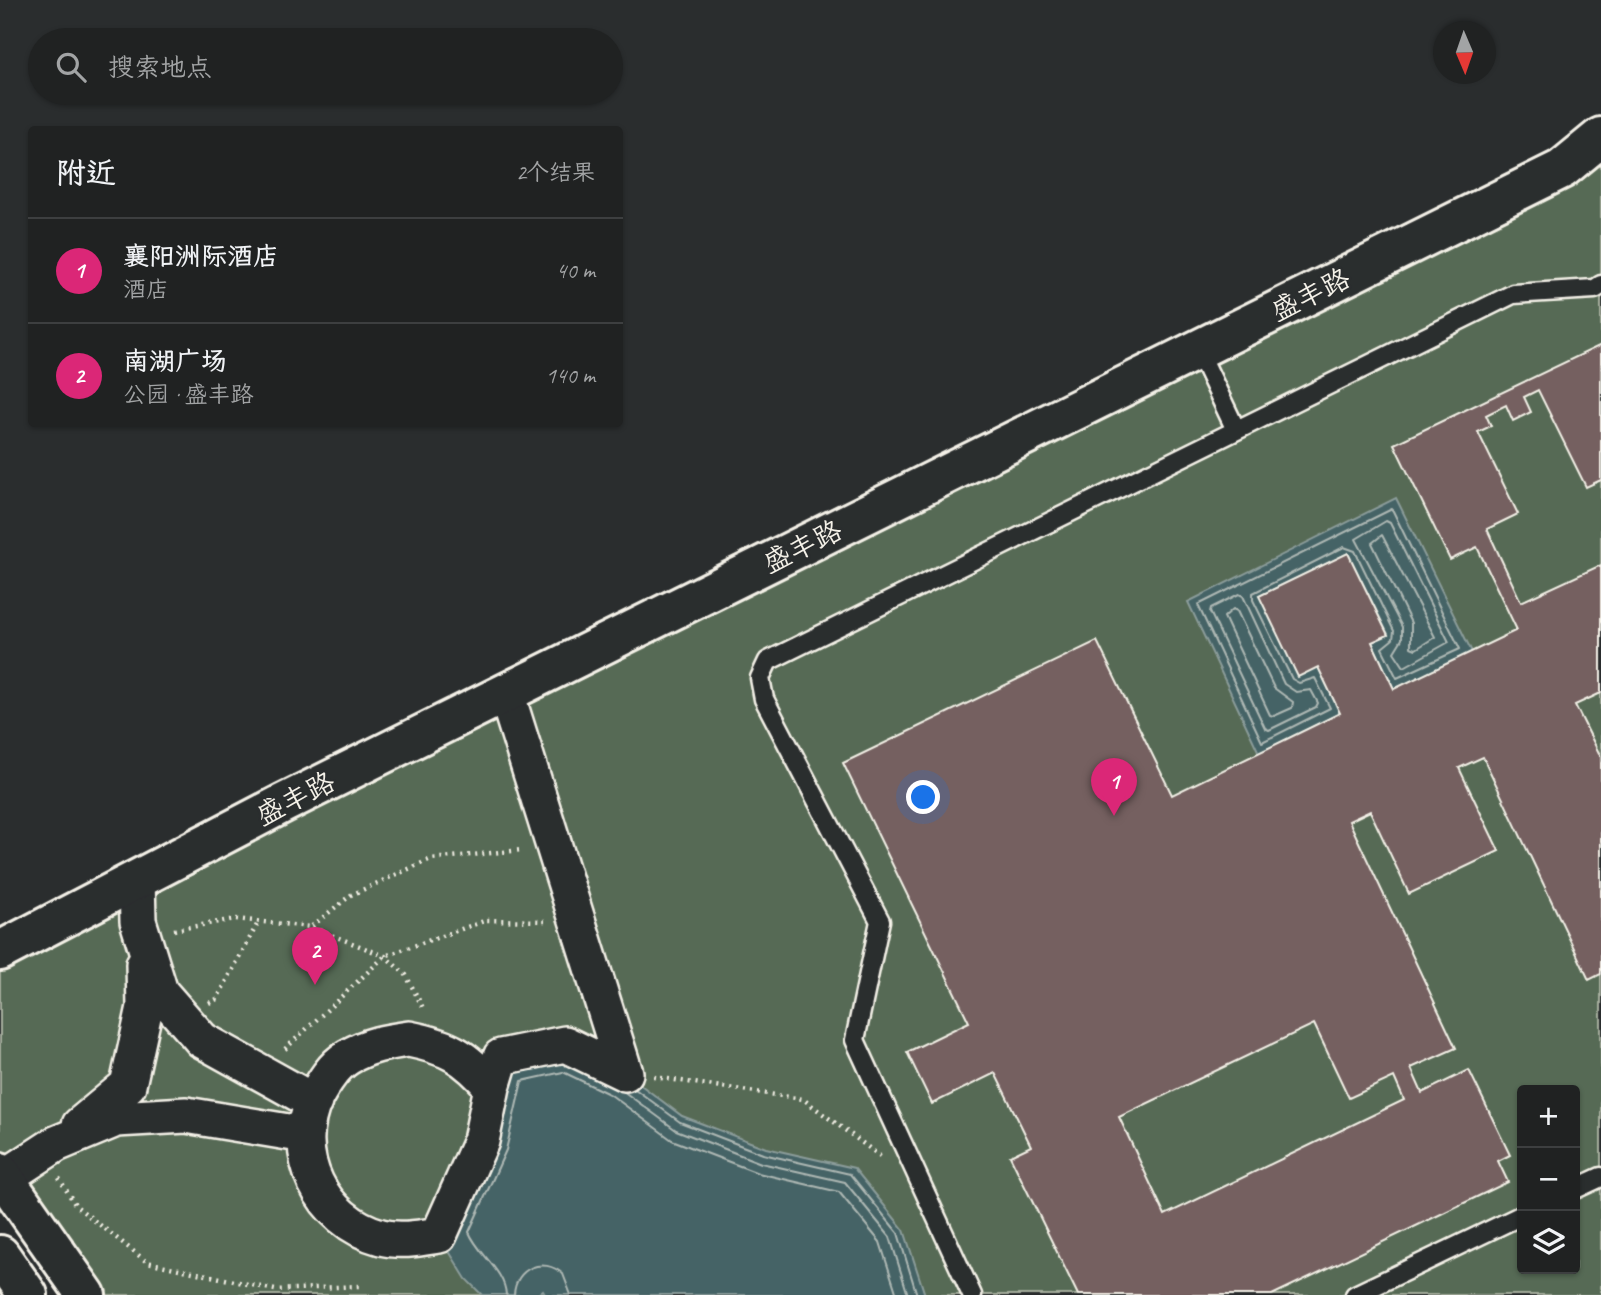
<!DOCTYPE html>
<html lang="zh">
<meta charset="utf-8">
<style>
:root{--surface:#202222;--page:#2d2f2f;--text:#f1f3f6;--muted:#a2a4a5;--line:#3d3f40;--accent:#db2777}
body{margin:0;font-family:Caveat,"LXGW WenKai TC",sans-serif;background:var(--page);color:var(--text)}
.controls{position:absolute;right:21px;bottom:21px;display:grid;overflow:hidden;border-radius:7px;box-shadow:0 2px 5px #0004}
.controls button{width:63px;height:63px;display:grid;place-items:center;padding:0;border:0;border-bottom:2px solid var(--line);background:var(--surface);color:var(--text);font:35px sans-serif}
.compass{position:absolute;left:1433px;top:21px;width:63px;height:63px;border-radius:50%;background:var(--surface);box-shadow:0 2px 5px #0004;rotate:178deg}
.you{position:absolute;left:924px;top:798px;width:24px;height:24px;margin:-18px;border:5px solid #fff;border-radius:50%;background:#1a73e8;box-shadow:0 0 0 10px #1a73e833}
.badge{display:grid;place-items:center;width:46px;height:46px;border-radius:50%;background:var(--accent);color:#fff;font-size:23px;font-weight:700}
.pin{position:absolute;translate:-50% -58px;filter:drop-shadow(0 2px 4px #0008)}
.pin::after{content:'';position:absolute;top:37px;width:24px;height:21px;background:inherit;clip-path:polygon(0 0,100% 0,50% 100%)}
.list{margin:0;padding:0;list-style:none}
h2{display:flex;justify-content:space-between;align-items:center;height:91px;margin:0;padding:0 28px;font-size:30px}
h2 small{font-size:23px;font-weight:400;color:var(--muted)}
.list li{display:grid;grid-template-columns:46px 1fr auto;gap:21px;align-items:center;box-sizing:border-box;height:105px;padding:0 28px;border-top:2px solid var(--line)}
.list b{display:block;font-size:26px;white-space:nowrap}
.list p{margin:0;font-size:23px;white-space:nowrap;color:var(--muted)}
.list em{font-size:23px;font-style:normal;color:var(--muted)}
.icon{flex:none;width:38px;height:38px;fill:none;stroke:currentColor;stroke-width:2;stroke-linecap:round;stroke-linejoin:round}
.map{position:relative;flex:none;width:1601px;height:1295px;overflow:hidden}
.search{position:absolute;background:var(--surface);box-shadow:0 2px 5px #0004;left:28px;top:28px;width:595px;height:77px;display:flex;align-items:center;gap:18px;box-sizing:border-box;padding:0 24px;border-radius:38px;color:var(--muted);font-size:26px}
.panel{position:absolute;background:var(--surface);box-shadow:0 2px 5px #0004;left:28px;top:126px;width:595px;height:301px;border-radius:7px}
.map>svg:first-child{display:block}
.green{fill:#576a54;stroke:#a6ae9e;stroke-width:2;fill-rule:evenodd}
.water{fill:#456366;stroke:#8b9c9a;stroke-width:2}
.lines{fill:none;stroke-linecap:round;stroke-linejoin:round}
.shore{stroke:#aeb8b4;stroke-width:2}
.building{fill:#746160;stroke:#f4f1e8;stroke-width:2;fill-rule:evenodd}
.lane-casing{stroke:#f4f1e8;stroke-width:23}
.street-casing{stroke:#f4f1e8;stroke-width:40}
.secondary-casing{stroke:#f4f1e8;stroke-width:44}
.path{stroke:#f4f1e8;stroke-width:4.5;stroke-dasharray:2 5;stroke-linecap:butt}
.lane{stroke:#2a2d2e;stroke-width:18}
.street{stroke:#2a2d2e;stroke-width:35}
.secondary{stroke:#2a2d2e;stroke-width:38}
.labels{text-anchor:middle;stroke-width:5;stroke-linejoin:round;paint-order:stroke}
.street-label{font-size:28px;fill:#f4f1e8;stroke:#2a2d2e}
</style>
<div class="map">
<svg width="1601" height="1295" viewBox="0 0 1601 1295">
<rect width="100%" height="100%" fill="#2a2d2e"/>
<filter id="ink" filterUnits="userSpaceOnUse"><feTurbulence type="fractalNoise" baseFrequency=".0143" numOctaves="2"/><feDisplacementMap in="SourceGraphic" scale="14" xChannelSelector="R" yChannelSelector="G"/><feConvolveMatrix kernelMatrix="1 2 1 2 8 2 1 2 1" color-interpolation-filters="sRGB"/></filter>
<g filter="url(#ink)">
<path class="green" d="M1601 137V1295H86L0 1172V951ZM1522 1090H1575V1269H1522Z"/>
<path class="water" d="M1396 498 1472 652 1394 689 1372 642 1388 634 1348 553 1259 596 1318 667 1340 713 1259 753 1188 602Z
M565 1044 625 1073 682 1116 766 1148 854 1168 904 1230 925 1295H546L543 1290 537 1295H482L466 1279 439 1235 501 1057Z"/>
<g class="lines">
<path class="shore" d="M1392 509 1460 649 1397 678 1382 648 1393 639 1394 631 1355 551 1344 547 1253 593V600L1292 679 1299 683 1315 678 1330 708 1262 742 1198 605Z
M1386 521 1390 523 1449 642 1404 667 1394 652 1402 639V627L1356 539Z
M1382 535 1435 637 1416 649 1411 647V623L1372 543Z
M1239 594 1243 596 1284 684 1296 692 1311 690 1318 703 1316 707 1269 730 1265 728 1210 612 1211 608Z
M1233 609 1237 611 1274 688 1293 702 1292 708 1274 716 1270 715 1224 617Z
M635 1089 680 1122 763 1154 850 1174 898 1233 917 1295
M623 1091 676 1130 761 1163 845 1182 890 1237 908 1295
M506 1295C505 1271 478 1254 469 1232L506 1150 522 1081 563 1072 611 1095 672 1140 758 1173 839 1192 880 1242 897 1295
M514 1295C515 1268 543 1256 563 1274L571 1295"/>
</g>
<path class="building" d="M1601 345V480L1586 487 1538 390 1524 397 1531 412 1513 421 1506 405 1486 415 1491 426 1478 432 1518 514 1487 529 1521 602 1601 565V693L1575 705 1601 757V974L1589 980 1483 757 1459 768 1499 851 1409 894 1370 811 1349 821 1456 1048 1411 1068 1422 1093 1469 1070 1510 1155 1498 1161 1508 1182 1272 1295H1078L1010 1156 1031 1146 995 1073 932 1104 907 1052 969 1022 843 763 1097 641 1172 795 1340 713 1318 667 1298 677 1259 596 1348 553 1388 635 1372 642 1394 689 1517 630 1477 547 1450 560 1394 444ZM1314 1024 1349 1098 1394 1077 1404 1100 1165 1215 1119 1117Z"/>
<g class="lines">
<defs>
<path id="lane" d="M1198 350 1236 430
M1575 1189 1601 1177
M972 1295 855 1040 880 921 764 699 760 678 768 661 1513 294 1595 289 1601 285
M1355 1295 1522 1215"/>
<path id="street" d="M137 879 138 921 160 992 202 1040 314 1102
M409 1039C449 1047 465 1056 492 1087L481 1141 439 1235C420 1238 400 1242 381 1237 321 1221 289 1154 315 1098 323 1083 333 1066 348 1057 368 1045 387 1042 409 1039Z
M492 1087 501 1057 565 1044 625 1073 506 693
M80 1125 128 1085 145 1007 144 964
M4 1178 56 1144 116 1119 186 1115 306 1135"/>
<path id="secondary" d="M0 951 284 803 1562 169 1601 137
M0 1172 86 1295
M0 1255 28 1295"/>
</defs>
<use href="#lane" class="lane-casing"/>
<use href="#street" class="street-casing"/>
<use href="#secondary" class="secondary-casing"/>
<path class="path" d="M312 926 351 895 431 859 522 850
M174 930 235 919 311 927 385 956 406 975 424 1010
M209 1003 217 999 259 921
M285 1049 385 956 487 920 545 921
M654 1077 803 1099 880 1156
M59 1178 76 1206 147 1262 275 1290 359 1286"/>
<use href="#lane" class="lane"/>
<use href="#street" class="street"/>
<use href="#secondary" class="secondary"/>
</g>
</g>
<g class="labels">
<g class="street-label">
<text transform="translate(1310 294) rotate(-26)" y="10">盛丰路</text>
<text transform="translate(802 546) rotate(-26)" y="10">盛丰路</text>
<text transform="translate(295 798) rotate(-27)" y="10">盛丰路</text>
</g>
</g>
</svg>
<div class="controls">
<button>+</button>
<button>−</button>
<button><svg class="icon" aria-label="layers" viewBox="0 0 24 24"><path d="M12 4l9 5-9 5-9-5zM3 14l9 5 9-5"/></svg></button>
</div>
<svg class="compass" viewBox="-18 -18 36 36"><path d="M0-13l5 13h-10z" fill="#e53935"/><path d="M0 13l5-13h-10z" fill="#a2a4a5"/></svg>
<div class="you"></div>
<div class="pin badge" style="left:1114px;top:816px">1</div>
<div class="pin badge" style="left:315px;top:985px">2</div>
<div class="search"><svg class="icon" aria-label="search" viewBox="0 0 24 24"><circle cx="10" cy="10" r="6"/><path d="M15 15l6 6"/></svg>搜索地点</div>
<section class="panel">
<h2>附近<small>2个结果</small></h2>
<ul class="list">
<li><span class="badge">1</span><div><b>襄阳洲际酒店</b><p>酒店</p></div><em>40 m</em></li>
<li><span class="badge">2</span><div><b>南湖广场</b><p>公园 · 盛丰路</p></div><em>140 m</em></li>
</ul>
</section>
</div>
